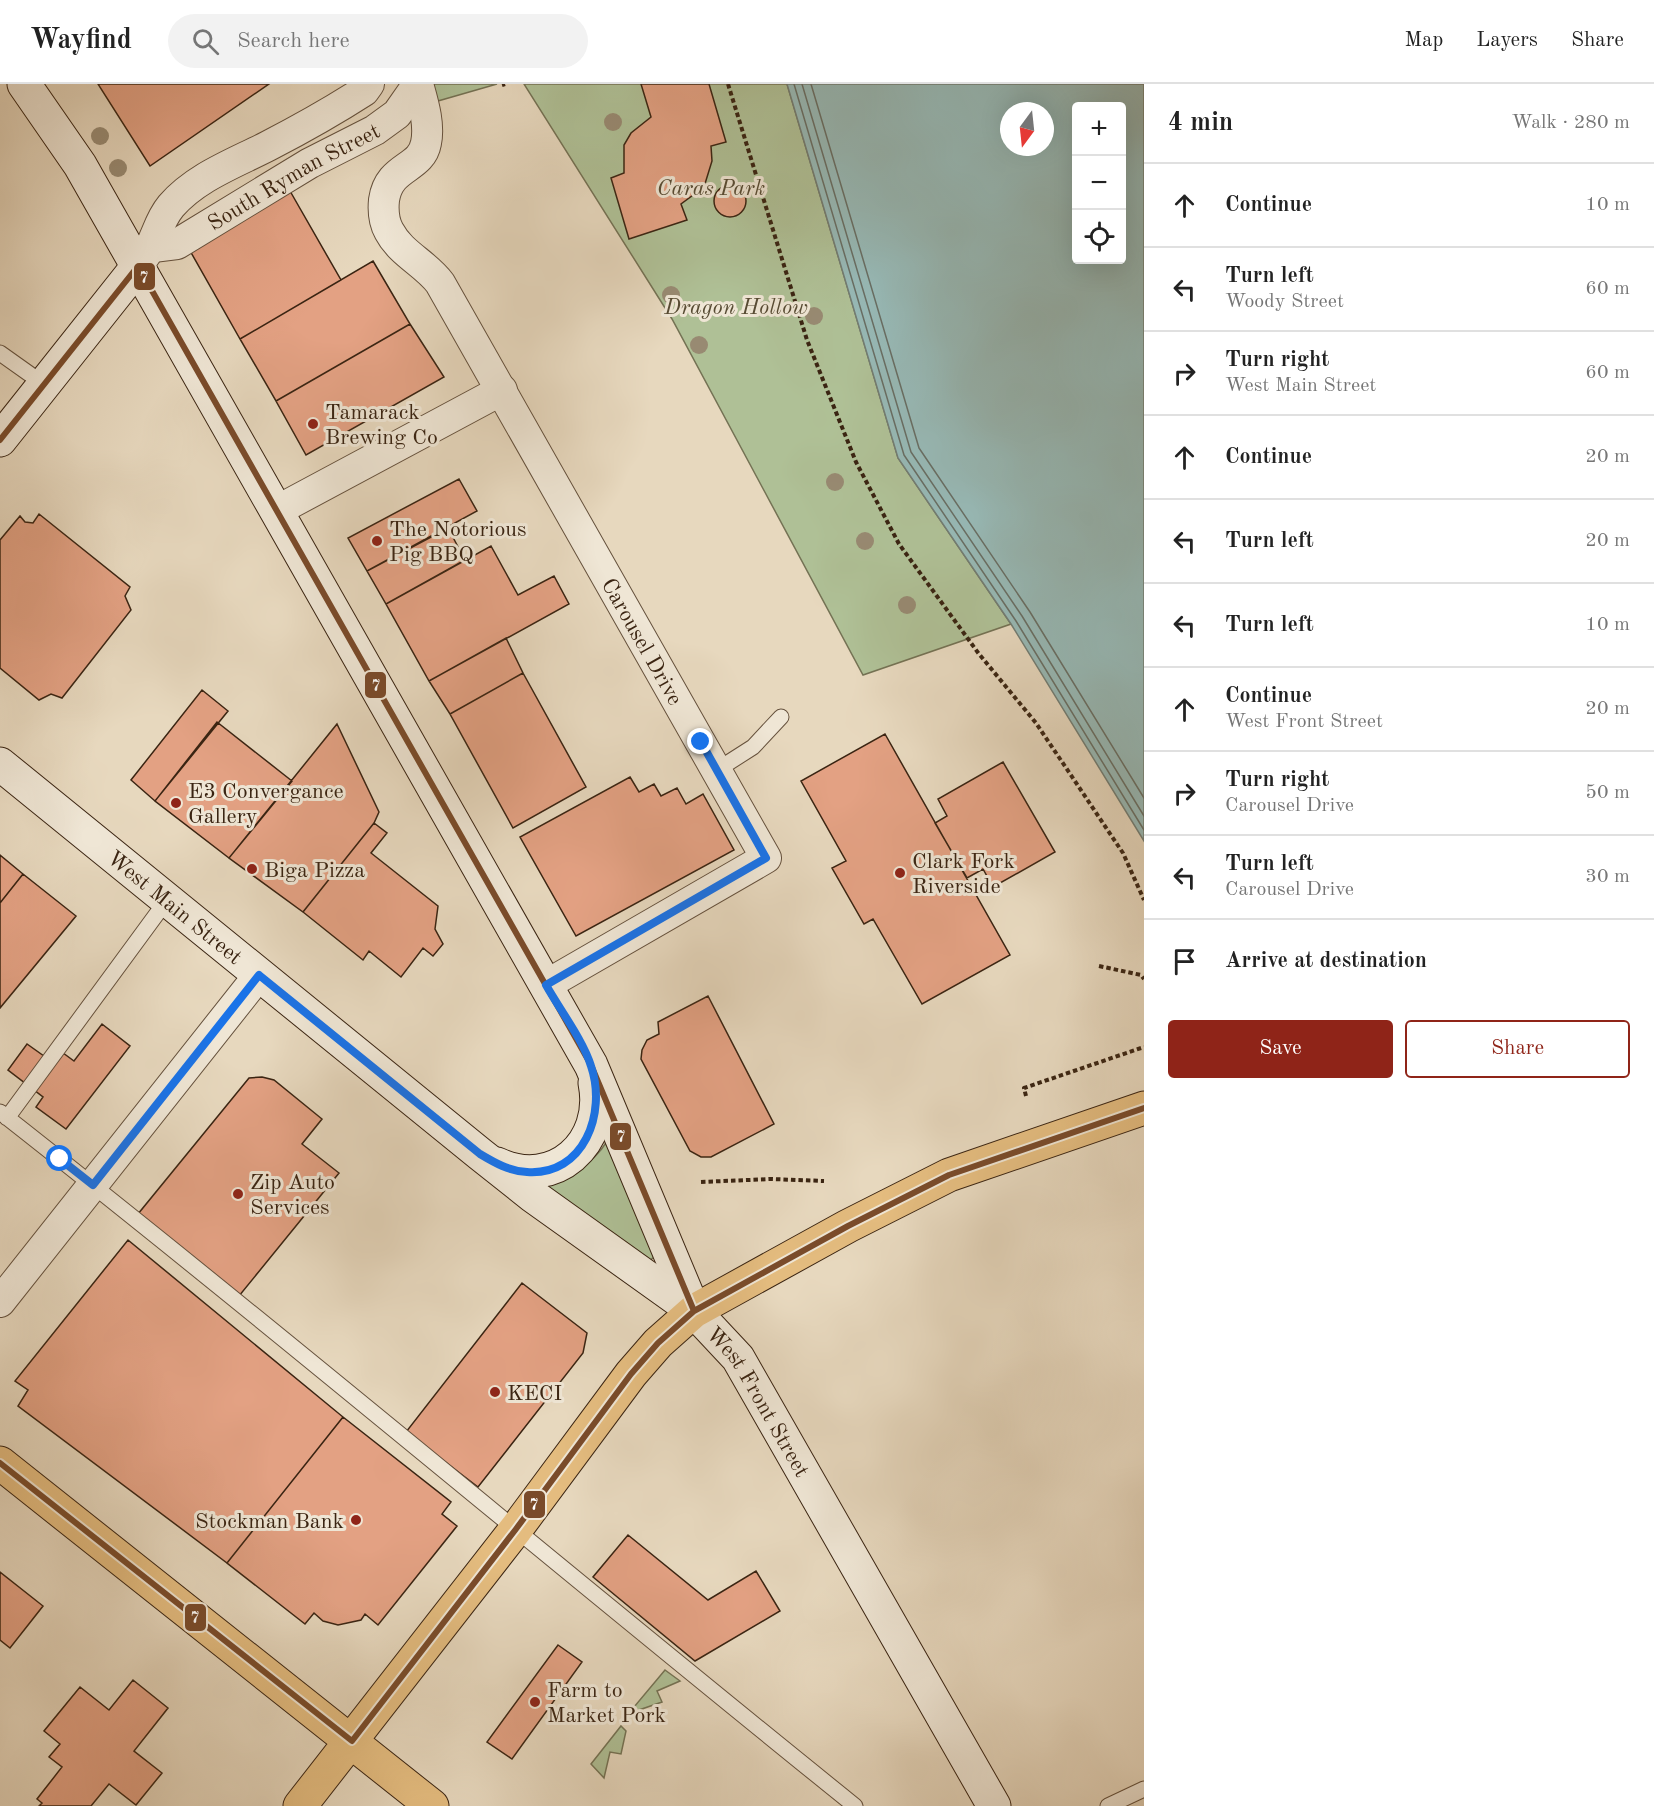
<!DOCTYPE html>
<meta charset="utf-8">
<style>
:root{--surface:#fff;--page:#f2f2f2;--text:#222;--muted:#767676;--line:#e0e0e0;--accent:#8f2418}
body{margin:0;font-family:"Old Standard TT",serif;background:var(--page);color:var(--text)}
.controls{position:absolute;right:18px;top:18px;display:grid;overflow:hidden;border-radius:6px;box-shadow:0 6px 24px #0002}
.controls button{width:54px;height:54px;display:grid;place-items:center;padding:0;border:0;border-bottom:2px solid var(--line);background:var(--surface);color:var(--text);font:30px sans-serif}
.compass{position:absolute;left:1000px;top:18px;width:54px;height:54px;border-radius:50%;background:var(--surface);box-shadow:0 6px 24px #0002;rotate:195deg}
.stop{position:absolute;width:18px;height:18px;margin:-14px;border:4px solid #1a73e8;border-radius:50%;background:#fff}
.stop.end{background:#1a73e8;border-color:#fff;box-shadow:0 2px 6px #0008}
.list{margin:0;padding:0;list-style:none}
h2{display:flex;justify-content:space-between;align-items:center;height:78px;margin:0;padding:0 24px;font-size:26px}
h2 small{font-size:20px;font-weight:400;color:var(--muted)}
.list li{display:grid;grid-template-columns:39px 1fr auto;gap:18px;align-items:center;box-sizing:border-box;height:84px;padding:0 24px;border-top:2px solid var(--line)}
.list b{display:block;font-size:22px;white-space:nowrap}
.list p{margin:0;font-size:20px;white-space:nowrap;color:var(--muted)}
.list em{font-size:20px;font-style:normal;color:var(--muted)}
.actions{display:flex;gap:12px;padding:18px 24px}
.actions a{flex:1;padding:14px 0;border:2px solid var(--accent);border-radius:6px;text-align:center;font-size:21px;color:var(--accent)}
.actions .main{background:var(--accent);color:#fff}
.icon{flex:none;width:33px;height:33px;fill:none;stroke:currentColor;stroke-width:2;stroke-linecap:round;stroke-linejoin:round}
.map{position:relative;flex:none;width:1144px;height:1722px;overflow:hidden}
header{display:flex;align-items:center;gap:36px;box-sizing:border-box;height:84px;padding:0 30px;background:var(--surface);border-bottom:2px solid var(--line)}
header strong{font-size:28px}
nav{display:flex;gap:33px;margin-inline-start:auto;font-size:21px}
.search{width:420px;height:54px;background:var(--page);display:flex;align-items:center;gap:15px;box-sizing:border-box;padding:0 21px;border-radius:33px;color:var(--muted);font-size:22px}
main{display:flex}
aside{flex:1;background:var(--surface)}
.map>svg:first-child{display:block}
.green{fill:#afc096;stroke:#747254;stroke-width:1.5}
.water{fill:#97b9b6;stroke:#727d74;stroke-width:1.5;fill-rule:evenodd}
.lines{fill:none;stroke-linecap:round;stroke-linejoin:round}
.shore{stroke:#686e64;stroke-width:1.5}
.building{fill:#e3a183;stroke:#3a2412;stroke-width:1.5}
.lane-casing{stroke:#65513d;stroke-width:17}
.street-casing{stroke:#65513d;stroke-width:32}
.secondary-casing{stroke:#3a2412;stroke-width:35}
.primary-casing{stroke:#3a2412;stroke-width:35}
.path{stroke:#3a2412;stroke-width:4;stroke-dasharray:4.5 3;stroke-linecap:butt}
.lane{stroke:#efe6d5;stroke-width:15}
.street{stroke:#efe6d5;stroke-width:30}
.secondary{stroke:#efe6d5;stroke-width:33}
.primary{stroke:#e4bc7f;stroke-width:33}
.bus-1-casing{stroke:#efe6d5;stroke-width:10}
.bus-1{stroke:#7a4b2a;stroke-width:6}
.tree{fill:#988a72}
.route{stroke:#1a73e8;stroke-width:8}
.poi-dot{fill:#8f2418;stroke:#efe6d5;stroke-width:2}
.labels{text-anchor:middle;stroke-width:6;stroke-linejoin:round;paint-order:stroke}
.street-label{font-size:22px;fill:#3a2412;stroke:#efe6d5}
.park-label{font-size:22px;font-style:italic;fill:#574b33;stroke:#efe6d5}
.poi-label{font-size:22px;fill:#3a2412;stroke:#efe6d5;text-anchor:start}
.line-badge{stroke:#efe6d5;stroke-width:2}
.badge-label{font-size:16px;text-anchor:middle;font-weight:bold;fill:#fff}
</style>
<header>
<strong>Wayfind</strong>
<div class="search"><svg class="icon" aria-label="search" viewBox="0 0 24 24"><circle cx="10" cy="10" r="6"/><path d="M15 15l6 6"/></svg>Search here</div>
<nav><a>Map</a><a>Layers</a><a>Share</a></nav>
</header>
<main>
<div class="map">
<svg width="1144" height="1722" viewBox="0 0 1144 1722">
<rect width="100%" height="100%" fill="#e7d8be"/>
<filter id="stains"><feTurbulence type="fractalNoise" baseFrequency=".00333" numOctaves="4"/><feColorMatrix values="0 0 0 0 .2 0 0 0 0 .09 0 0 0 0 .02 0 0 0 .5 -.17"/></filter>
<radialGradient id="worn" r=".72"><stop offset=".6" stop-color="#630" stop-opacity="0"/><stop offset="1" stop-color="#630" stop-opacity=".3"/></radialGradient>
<path class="green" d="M418 0H497L424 21Z
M524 0H787L898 374 1011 540 863 591 672 235Z
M608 1056 660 1168 642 1183 525 1095C565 1088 584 1093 608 1056Z
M665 1586 680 1597 657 1607 662 1618 636 1627 634 1623Z
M621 1642 626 1647 621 1670 610 1668 604 1694 591 1680Z"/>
<path class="water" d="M787 0H1144V757L1011 540 898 374ZM1076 22H1122V176H1076ZM1009 27H1045V63H1009Z"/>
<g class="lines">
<path class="shore" d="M794 0 904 371 1016 537 1144 746
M802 0 911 368 1022 532 1144 732
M811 0 919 364 1030 528 1144 714"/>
</g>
<path class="building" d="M98 0H269L150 82Z
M641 0H709L726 58 711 62 712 77 704 103 681 120 687 136 629 155 611 94 624 89V61L631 49 651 33Z
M714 117a16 16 0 1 1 32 0a16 16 0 1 1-32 0Z
M290 107 341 196 240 255 189 165Z
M373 177 410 240 276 317 240 255Z
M410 240 444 293 306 371 276 317Z
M459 395 477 427 367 487 348 454Z
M39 430 130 503 125 512 131 526 62 614 51 610 39 616 0 584V456L20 432 25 438 33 439Z
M448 444 465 476 386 520 367 487Z
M491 462 518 511 554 492 569 520 429 597 386 520Z
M506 554 523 589 450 630 429 597Z
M523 589 586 703 513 744 450 630Z
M202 606 228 627 155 717 131 696Z
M217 638 292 697 229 774 155 717Z
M337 640 379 728 374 739 303 828 229 774Z
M885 650 1010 871 922 920 873 835 864 840 832 784 846 777 801 697Z
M1003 678 1055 768 993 803 983 785 967 794 935 739 947 732 938 715Z
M630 693 639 708 654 700 661 712 677 704 686 720 703 710 734 766 576 852 520 753Z
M374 739 387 749 371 769 438 822 435 845 443 860 433 872 423 864 401 893 369 867 363 876 303 828Z
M0 771 23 790 0 819Z
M23 790 76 832 0 924V819Z
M708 912 774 1040 711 1073H701L690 1067 641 975 642 966 647 956 659 950 658 938Z
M102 940 130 962 66 1045 36 1023 43 1013 8 986 27 960 51 977 59 966 74 977Z
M262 993 274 996 322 1035 302 1060 339 1089 239 1212 138 1130 249 994Z
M128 1156 343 1333 227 1479 18 1322 28 1306 15 1297Z
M522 1199 587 1249 583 1269 478 1403 406 1348Z
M343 1333 451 1418 442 1430 457 1442 378 1541 365 1530 361 1536 338 1541 323 1537 314 1529 305 1540 227 1479Z
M628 1451 708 1516 756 1487 780 1527 695 1577 593 1493Z
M0 1488 43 1522 10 1564 0 1556Z
M558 1561 582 1578 512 1675 487 1658Z
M133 1596 168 1624 134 1667 162 1689 136 1721 109 1700 91 1722H39L42 1719 37 1715 62 1683 49 1673 60 1660 44 1647 80 1603 109 1626Z"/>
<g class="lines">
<defs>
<path id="lane" d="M0 269 45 301
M717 686 753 663 781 633
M0 1028C289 1255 569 1492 855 1722
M7 1034 167 816
M1108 1722 1144 1705"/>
<g id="street">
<path id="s1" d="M418 0C423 18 430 40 426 59 421 86 389 81 384 116 383 126 384 138 389 147 401 170 425 179 440 199L766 774 546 901"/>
<path id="s2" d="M153 163 177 160 310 79 375 46 397 30 418 0"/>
<path d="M141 177C157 158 156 140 171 122 196 93 235 79 268 62 301 45 333 27 364 7L369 0"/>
<path d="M278 426 502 306"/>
<path d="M0 1218 259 891"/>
</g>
<g id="secondary">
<path id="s3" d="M24 0 80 81 591 981 694 1227 738 1274 994 1722"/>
<path d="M0 356 138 182"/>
<path id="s4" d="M0 680 480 1070 533 1112 694 1227"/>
<path d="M497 1080C554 1107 607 1059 595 999"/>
</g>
<path id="primary" d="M0 1379 432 1722
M300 1722 516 1445 631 1290 658 1259 694 1227 848 1142 949 1091 1144 1024"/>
</defs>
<use href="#lane" class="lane-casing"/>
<use href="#street" class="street-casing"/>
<use href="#secondary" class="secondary-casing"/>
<use href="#primary" class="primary-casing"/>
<path class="path" d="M728 0 807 256 856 378 899 460 979 570 1036 639 1123 769 1144 816
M502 1 505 0
M1099 882 1141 891 1144 895
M1026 1012 1024 1004 1144 963
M701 1098 771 1095 824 1097"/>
<use href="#lane" class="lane"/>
<use href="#street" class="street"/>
<use href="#secondary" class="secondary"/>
<use href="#primary" class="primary"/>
<defs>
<path id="bus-1" d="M0 356 138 182 591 981 694 1227
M0 1379 352 1657 516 1445 631 1290 658 1259 694 1227 848 1142 949 1091 1144 1024"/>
</defs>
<use href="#bus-1" class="bus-1-casing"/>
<use href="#bus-1" class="bus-1"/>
</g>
<g class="tree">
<circle cx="613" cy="38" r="9"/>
<circle cx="100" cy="52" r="9"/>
<circle cx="118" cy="84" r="9"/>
<circle cx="671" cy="211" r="9"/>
<circle cx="814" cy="232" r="9"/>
<circle cx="699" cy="261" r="9"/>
<circle cx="835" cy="398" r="9"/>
<circle cx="865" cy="457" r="9"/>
<circle cx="907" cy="521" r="9"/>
</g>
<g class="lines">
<path class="route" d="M60 1075 93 1101 259 891 480 1070C495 1079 509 1087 527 1088 584 1092 607 1029 591 982 583 956 560 926 546 901L766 774 701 658"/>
</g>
<g class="poi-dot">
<circle cx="313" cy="340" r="6"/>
<circle cx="377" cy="457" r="6"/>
<circle cx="176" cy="719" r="6"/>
<circle cx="252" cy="785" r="6"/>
<circle cx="900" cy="789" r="6"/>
<circle cx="238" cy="1110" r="6"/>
<circle cx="495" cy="1308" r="6"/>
<circle cx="356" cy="1436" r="6"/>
<circle cx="535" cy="1618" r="6"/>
</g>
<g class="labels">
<g class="street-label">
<text dy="8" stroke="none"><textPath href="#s2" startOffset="159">South Ryman Street</textPath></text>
<text dy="8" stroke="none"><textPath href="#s1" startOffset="650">Carousel Drive</textPath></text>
<text dy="8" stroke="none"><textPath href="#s4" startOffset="226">West Main Street</textPath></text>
<text dy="8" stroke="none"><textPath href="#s3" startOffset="1512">West Front Street</textPath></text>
</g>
<g class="park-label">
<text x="711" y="111">Caras Park</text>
<text x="736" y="230">Dragon Hollow</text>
</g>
<g class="poi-label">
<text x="325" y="335">Tamarack<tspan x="325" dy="25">Brewing Co</tspan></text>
<text x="389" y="452">The Notorious<tspan x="389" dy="25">Pig BBQ</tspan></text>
<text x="188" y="714">E3 Convergance<tspan x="188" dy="25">Gallery</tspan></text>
<text x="912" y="784">Clark Fork<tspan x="912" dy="25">Riverside</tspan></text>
<text x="264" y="793">Biga Pizza</text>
<text x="250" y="1105">Zip Auto<tspan x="250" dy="25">Services</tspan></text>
<text x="507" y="1316">KECI</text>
<text x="344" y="1444" text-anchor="end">Stockman Bank</text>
<text x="547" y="1613">Farm to<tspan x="547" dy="25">Market Pork</tspan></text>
</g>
</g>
<g class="line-badge">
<rect x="133" y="178" width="23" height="29" rx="6" fill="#7a4b2a"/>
<rect x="364" y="587" width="23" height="28" rx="6" fill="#7a4b2a"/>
<rect x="609" y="1038" width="23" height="29" rx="6" fill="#7a4b2a"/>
<rect x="523" y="1406" width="23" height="29" rx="6" fill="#7a4b2a"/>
<rect x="184" y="1519" width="23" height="29" rx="6" fill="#7a4b2a"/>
</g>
<g class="badge-label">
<text x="144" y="199">7</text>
<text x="376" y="607">7</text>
<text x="621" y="1058">7</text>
<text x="534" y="1426">7</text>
<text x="195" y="1539">7</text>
</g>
<rect width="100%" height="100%" filter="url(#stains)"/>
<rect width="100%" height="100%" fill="url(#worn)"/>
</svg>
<div class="controls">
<button>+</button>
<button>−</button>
<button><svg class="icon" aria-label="locate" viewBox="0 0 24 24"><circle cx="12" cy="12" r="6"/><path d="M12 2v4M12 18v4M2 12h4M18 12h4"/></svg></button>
</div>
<svg class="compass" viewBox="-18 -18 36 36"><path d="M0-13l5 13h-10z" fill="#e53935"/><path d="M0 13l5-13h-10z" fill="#767676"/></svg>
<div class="stop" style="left:60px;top:1075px"></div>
<div class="stop end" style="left:701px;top:658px"></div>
</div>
<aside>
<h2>4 min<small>Walk · 280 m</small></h2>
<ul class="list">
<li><svg class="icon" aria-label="ahead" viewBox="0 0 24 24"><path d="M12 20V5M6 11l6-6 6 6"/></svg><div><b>Continue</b></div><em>10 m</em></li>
<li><svg class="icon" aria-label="left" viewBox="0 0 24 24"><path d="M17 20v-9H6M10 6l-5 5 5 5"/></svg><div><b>Turn left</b><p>Woody Street</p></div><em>60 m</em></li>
<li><svg class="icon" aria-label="right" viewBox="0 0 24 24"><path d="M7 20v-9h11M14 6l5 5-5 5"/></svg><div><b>Turn right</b><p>West Main Street</p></div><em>60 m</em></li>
<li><svg class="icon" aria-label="ahead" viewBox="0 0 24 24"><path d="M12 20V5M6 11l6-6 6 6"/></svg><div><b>Continue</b></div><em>20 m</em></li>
<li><svg class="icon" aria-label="left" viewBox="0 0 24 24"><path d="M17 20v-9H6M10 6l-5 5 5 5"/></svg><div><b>Turn left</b></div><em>20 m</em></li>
<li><svg class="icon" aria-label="left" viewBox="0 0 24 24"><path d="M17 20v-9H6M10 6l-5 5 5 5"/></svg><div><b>Turn left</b></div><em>10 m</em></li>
<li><svg class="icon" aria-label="ahead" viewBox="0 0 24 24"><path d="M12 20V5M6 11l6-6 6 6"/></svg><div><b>Continue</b><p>West Front Street</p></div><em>20 m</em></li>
<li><svg class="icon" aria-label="right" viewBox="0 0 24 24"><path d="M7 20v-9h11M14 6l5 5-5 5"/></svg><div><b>Turn right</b><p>Carousel Drive</p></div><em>50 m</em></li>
<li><svg class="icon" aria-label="left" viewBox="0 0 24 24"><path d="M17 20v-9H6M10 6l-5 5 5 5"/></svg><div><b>Turn left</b><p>Carousel Drive</p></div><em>30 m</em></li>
<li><svg class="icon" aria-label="arrive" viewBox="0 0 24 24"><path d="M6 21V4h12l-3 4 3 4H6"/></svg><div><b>Arrive at destination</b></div></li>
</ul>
<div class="actions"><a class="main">Save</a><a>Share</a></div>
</aside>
</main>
